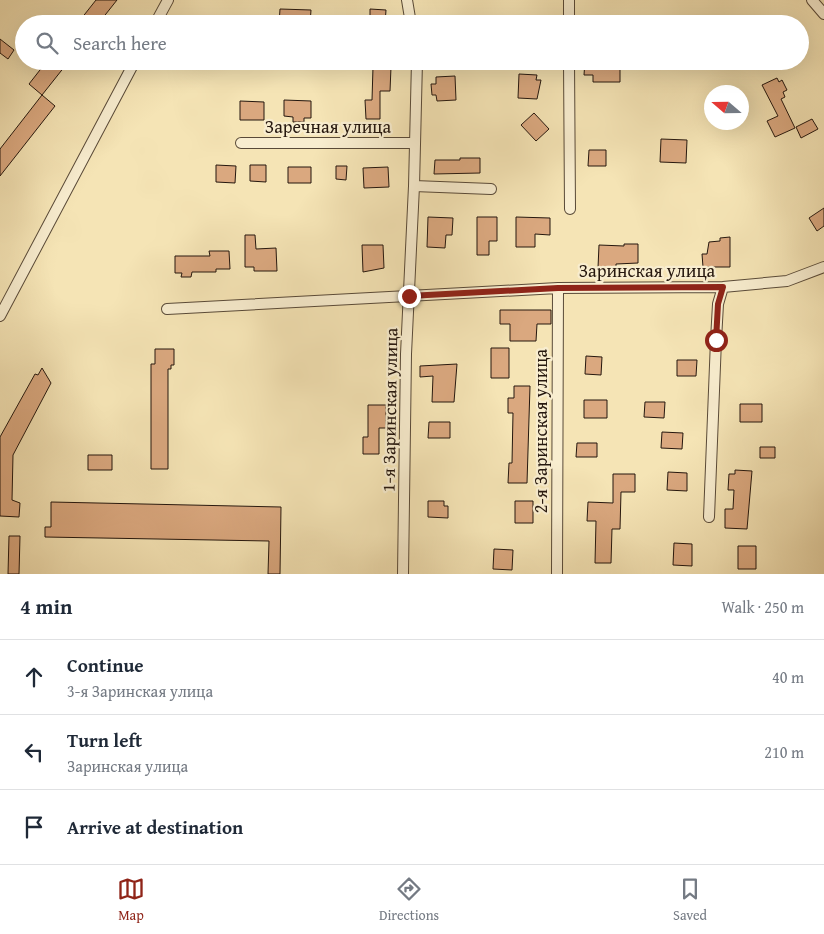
<!DOCTYPE html>
<meta charset="utf-8">
<style>
:root{--surface:#fff;--page:#f6f6f7;--text:#1f2937;--muted:#747a83;--line:#e0e1e3;--accent:#8f2418}
body{margin:0;font-family:"Gentium Book Plus",serif;background:var(--page);color:var(--text)}
.compass{position:absolute;left:704px;top:85px;width:45px;height:45px;border-radius:50%;background:var(--surface);box-shadow:0 5px 20px #0002;rotate:290deg}
.stop{position:absolute;width:15px;height:15px;margin:-11px;border:4px solid #8f2418;border-radius:50%;background:#fff}
.stop.end{background:#8f2418;border-color:#fff;box-shadow:0 1px 5px #0008}
.list{margin:0;padding:0;list-style:none}
h2{display:flex;justify-content:space-between;align-items:center;height:65px;margin:0;padding:0 20px;font-size:21px}
h2 small{font-size:16px;font-weight:400;color:var(--muted)}
.list li{display:grid;grid-template-columns:32px 1fr auto;gap:15px;align-items:center;box-sizing:border-box;height:75px;padding:0 20px;border-top:1px solid var(--line)}
.list b{display:block;font-size:19px;white-space:nowrap}
.list p{margin:0;font-size:16px;white-space:nowrap;color:var(--muted)}
.list em{font-size:16px;font-style:normal;color:var(--muted)}
.icon{flex:none;width:28px;height:28px;fill:none;stroke:currentColor;stroke-width:2;stroke-linecap:round;stroke-linejoin:round}
.map{position:relative;flex:none;width:824px;height:574px;overflow:hidden}
.search{position:absolute;background:var(--surface);box-shadow:0 5px 20px #0002;left:15px;right:15px;top:15px;height:55px;display:flex;align-items:center;gap:12px;box-sizing:border-box;padding:0 18px;border-radius:28px;color:var(--muted);font-size:19px}
.sheet{height:290px;background:var(--surface)}
nav{display:flex;justify-content:space-around;align-items:center;box-sizing:border-box;height:70px;border-top:1px solid var(--line);background:var(--surface);font-size:14px;color:var(--muted)}
nav a{display:grid;justify-items:center;gap:2px}
nav .on{color:var(--accent)}
.map>svg:first-child{display:block}
.building{fill:#daa87f;stroke:#25170e}
.lines{fill:none;stroke-linecap:round;stroke-linejoin:round}
.minor-casing{stroke:#594a38;stroke-width:12}
.minor{stroke:#f8edcf;stroke-width:10}
.route{stroke:#8f2418;stroke-width:6}
.labels{text-anchor:middle;stroke-width:4.5;stroke-linejoin:round;paint-order:stroke}
.street-label{font-size:18px;fill:#25170e;stroke:#f8edcf}
</style>
<div class="map">
<svg width="824" height="574" viewBox="0 0 824 574">
<rect width="100%" height="100%" fill="#f5e4b5"/>
<filter id="stains"><feTurbulence type="fractalNoise" baseFrequency=".004" numOctaves="4"/><feColorMatrix values="0 0 0 0 .2 0 0 0 0 .09 0 0 0 0 .02 0 0 0 .5 -.17"/></filter>
<radialGradient id="worn" r=".72"><stop offset=".6" stop-color="#630" stop-opacity="0"/><stop offset="1" stop-color="#630" stop-opacity=".3"/></radialGradient>
<path class="building" d="M96 0H117L98 24H77Z
M280 9 311 10 310 24H279Z
M370 9 386 10 385 24H370Z
M0 39 14 50 8 59 0 53Z
M47 61H69L42 95 29 84Z
M585 61H620V82H593V75H584Z
M373 67H391L390 91H380V119H366L365 100H372Z
M519 74 537 75 536 80H541L537 99 518 98Z
M455 76 456 100 437 101 436 95H432L431 84H436V77Z
M777 78 779 82 782 80 787 90 783 92 785 97 781 99 795 128 775 137 767 121 778 116 762 85Z
M42 95 55 106 0 176V149Z
M284 100 311 101V118H304V122H293V117L284 116Z
M240 101 264 102V120H240Z
M534 113 549 129 536 141 521 125Z
M812 119 818 129 801 138 796 127Z
M661 139 687 140 686 163 660 162Z
M589 150H606V166H588Z
M460 158H480V173L434 174 435 160H460Z
M216 165 236 166 235 183 216 182Z
M250 165H266V182L250 181Z
M336 166H347L346 180 336 179Z
M288 167H311V183H288Z
M388 167 389 187 364 188 363 168Z
M824 208V226L817 231 809 218Z
M428 217 453 218 452 235H446L445 248 427 247Z
M477 217H497V241H489V255H477Z
M516 217 550 218V235L535 234V247H516Z
M245 235H255L256 249 276 248 277 271H254V267H245Z
M730 237V267H703L702 254H707L709 242 720 241V238Z
M624 244H638V263L616 264V269L598 268 599 245 624 246Z
M362 245H383L384 268 363 272Z
M209 251H229L230 269H216V272H192L191 277H181L182 273H175V256H210Z
M500 310H551V324H537L536 341H510V324H500Z
M491 348H509V378H491Z
M155 349H174V365H171V369H168V469H151V364H155Z
M586 356 602 357 601 375 585 374Z
M677 360H697L696 376H677Z
M457 364 454 402H432L433 376 420 377V366Z
M42 368 51 383 13 455 12 500 20 503 19 517 0 516V437L35 374 38 375Z
M514 386H530L527 483H508L509 463H512L513 413H508V398H514Z
M584 400H607V418H584Z
M645 402H665L664 418 644 417Z
M740 404H762V422H740Z
M368 405H386V428H379V454H363V437H368Z
M429 422H450V438H428Z
M662 432 683 433 682 449 661 448Z
M577 443H597V457H576Z
M760 447H775V458H760Z
M88 455H112V470H88Z
M735 470 752 471 747 529 725 528V509H733L734 490H728L729 474H735Z
M668 472 687 473V491L667 490Z
M613 474H635V492H621L620 529H612L611 563H595L596 521H587L588 502 613 503Z
M428 501H444V506H448V518L428 517Z
M515 501H533V523H515Z
M51 502 281 507 280 574H268L269 541 45 537V527H51Z
M9 536H20L19 574H8Z
M674 543 692 544V566L673 565Z
M738 546H756V569H738Z
M494 549 513 550 512 570 493 569Z"/>
<g class="lines">
<defs>
<path id="minor" d="M407 0 411 24
M569 0V24
M812 0 824 14
M155 24 168 0
M417 61 414 186 491 189
M569 61 570 209
M241 143H415
M167 309 558 288 723 287 787 281 824 267
M0 316 135 61
M709 517 716 340 718 304 723 287
M403 574 406 354 414 186
M557 574 558 288"/>
</defs>
<use href="#minor" class="minor-casing"/>
<use href="#minor" class="minor"/>
</g>
<g class="lines">
<path class="route" d="M409 296 558 288 723 287 718 304 716 340"/>
</g>
<g class="labels">
<g class="street-label">
<text x="328" y="133">Заречная улица</text>
<text x="647" y="277">Заринская улица</text>
<text transform="translate(390 410) rotate(-89)" y="6">1-я Заринская улица</text>
<text transform="translate(541 431) rotate(-90)" y="6">2-я Заринская улица</text>
</g>
</g>
<rect width="100%" height="100%" filter="url(#stains)"/>
<rect width="100%" height="100%" fill="url(#worn)"/>
</svg>
<svg class="compass" viewBox="-18 -18 36 36"><path d="M0-13l5 13h-10z" fill="#e53935"/><path d="M0 13l5-13h-10z" fill="#747a83"/></svg>
<div class="stop" style="left:716px;top:340px"></div>
<div class="stop end" style="left:409px;top:296px"></div>
<div class="search"><svg class="icon" aria-label="search" viewBox="0 0 24 24"><circle cx="10" cy="10" r="6"/><path d="M15 15l6 6"/></svg>Search here</div>
</div>
<section class="sheet">
<h2>4 min<small>Walk · 250 m</small></h2>
<ul class="list">
<li><svg class="icon" aria-label="ahead" viewBox="0 0 24 24"><path d="M12 20V5M6 11l6-6 6 6"/></svg><div><b>Continue</b><p>3-я Заринская улица</p></div><em>40 m</em></li>
<li><svg class="icon" aria-label="left" viewBox="0 0 24 24"><path d="M17 20v-9H6M10 6l-5 5 5 5"/></svg><div><b>Turn left</b><p>Заринская улица</p></div><em>210 m</em></li>
<li><svg class="icon" aria-label="arrive" viewBox="0 0 24 24"><path d="M6 21V4h12l-3 4 3 4H6"/></svg><div><b>Arrive at destination</b></div></li>
</ul>
</section>
<nav>
<a class="on"><svg class="icon" aria-label="map" viewBox="0 0 24 24"><path d="M3 6l6-2 6 2 6-2v14l-6 2-6-2-6 2zM9 4v14M15 6v14"/></svg>Map</a>
<a><svg class="icon" aria-label="directions" viewBox="0 0 24 24"><path d="M12 3l9 9-9 9-9-9zM9 14v-3h6M13 9l2 2-2 2"/></svg>Directions</a>
<a><svg class="icon" aria-label="saved" viewBox="0 0 24 24"><path d="M7 4h10v16l-5-4-5 4z"/></svg>Saved</a>
</nav>
